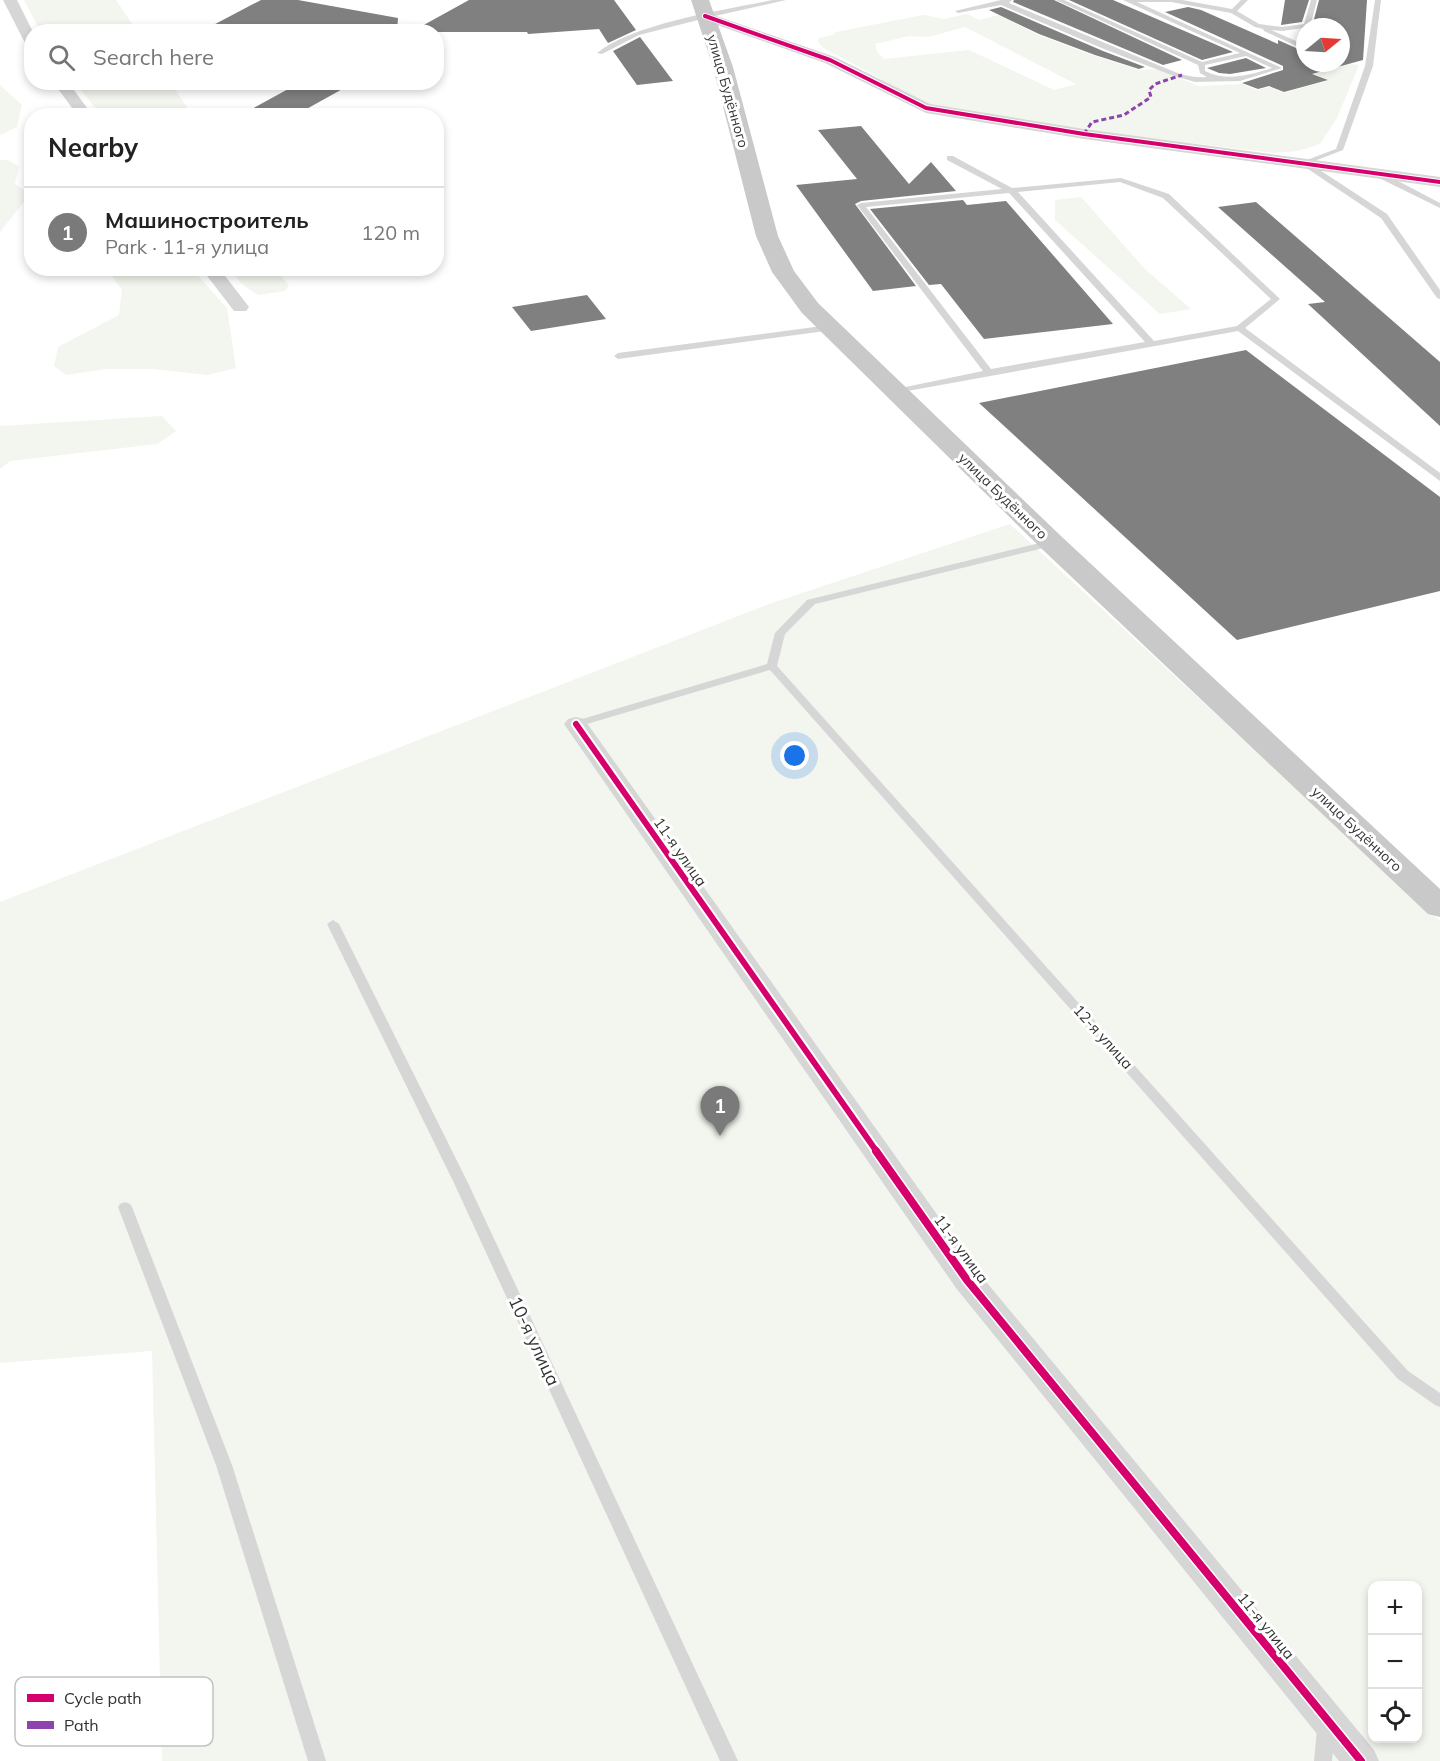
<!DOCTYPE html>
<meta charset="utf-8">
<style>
:root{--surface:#fff;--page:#f6f6f6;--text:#222;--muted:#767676;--line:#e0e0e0;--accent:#7a7a7a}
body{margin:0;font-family:Mulish,sans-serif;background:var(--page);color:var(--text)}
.controls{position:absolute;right:18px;bottom:18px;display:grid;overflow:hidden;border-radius:12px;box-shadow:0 3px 9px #0003}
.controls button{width:54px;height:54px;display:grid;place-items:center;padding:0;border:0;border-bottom:2px solid var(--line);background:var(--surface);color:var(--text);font:30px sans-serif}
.compass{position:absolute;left:1296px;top:18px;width:54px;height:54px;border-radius:50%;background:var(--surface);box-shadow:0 3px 9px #0003;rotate:72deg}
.you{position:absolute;left:795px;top:756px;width:21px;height:21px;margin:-15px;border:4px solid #fff;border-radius:50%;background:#1a73e8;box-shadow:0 0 0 9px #1a73e833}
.badge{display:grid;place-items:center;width:39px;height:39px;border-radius:50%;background:var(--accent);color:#fff;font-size:20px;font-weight:700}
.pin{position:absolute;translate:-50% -50px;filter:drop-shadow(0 2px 3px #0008)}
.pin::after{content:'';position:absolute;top:32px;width:21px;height:18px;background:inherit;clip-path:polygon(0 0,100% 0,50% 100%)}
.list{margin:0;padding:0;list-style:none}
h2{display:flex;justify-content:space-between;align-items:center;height:78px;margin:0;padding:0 24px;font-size:26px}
h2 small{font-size:20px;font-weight:400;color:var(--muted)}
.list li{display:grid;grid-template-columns:39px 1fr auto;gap:18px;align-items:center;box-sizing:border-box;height:90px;padding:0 24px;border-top:2px solid var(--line)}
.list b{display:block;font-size:22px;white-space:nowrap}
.list p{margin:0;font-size:20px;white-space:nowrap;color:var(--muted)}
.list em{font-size:20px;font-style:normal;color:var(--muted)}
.icon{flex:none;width:33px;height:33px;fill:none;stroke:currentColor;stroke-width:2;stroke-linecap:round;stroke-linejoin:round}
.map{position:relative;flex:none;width:1440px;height:1761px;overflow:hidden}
.search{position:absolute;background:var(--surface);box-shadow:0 3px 9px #0003;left:24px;top:24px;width:420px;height:66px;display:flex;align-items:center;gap:15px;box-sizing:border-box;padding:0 21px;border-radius:24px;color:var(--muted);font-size:22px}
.panel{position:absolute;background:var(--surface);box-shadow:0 3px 9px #0003;left:24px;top:108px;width:420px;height:168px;border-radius:24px}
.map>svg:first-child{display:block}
.green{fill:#f2f6ee;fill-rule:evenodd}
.building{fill:#808080}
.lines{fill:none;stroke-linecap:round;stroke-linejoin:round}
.lane{fill:#d6d6d6;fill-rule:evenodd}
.street{fill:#d6d6d6;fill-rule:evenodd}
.primary{fill:#c9c9c9;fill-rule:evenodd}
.quiet{stroke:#8e44ad;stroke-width:3;stroke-dasharray:5 3;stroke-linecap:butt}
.cycleway-far2-casing{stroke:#fff;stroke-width:6}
.cycleway-far1-casing{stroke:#fff;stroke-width:10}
.cycleway-casing{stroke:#fff;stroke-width:11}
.cycleway-far2{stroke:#d6006c;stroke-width:4}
.cycleway-far1{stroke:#d6006c;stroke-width:6}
.cycleway{stroke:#d6006c;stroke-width:8}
.labels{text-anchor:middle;stroke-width:6;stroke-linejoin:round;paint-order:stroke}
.far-street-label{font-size:14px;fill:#323232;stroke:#fff}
.street-label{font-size:15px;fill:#323232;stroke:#fff}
.near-street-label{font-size:18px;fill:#323232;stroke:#fff}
.key{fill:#fff;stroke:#c2c2c2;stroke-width:1.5}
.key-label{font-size:16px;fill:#323232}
</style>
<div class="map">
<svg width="1440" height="1761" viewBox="0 0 1440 1761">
<rect width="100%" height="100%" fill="#fff"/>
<path class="green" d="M24 0H116L137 31H40Z
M967 14 979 20 999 15 1038 35 1092 55 1139 70 1158 69 1198 86 1242 84 1257 90 1270 87 1284 93 1329 80 1315 74 1351 64 1359 65 1337 118 1320 144 1298 151 1274 153 1080 130 932 105 908 96 876 76 823 48 818 42 819 38 833 35 836 32 923 15 945 19ZM965 27 1076 84 1054 90 969 50 884 59 878 53 875 44 909 36 928 37Z
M75 83H171L192 115H101Z
M0 85 22 105 17 127 0 135Z
M0 160H7L19 166 15 184 30 194 0 232Z
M1081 197 1145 269 1191 309 1160 314 1055 220V200Z
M107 269H192L227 308 236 368 207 375 154 369H106L66 375 54 366 58 347 119 315 122 290Z
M229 269H276L289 286 285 291 258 295 242 284Z
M162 416 176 431 157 444 10 461 0 469V426Z
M1010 524 1440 921V1761H162L152 1351 0 1363V902L772 603ZM1372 1586H1418V1738H1372Z"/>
<path class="building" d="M261 0H298L398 18 397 32H200Z
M469 0H614L636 30 608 43 599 29 528 34 527 32H411Z
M1014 0H1054L1182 60 1163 65 1013 2Z
M1069 0H1113L1233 52 1202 60Z
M1285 0H1309L1302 22 1281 25Z
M1319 0H1367L1363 60 1312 74 1328 80 1284 92 1269 86 1258 89 1242 83 1283 70V66L1165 12 1188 7 1201 10 1278 44V40L1305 52V63H1341V27H1312Z
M1001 7 1103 51 1145 67 1139 69 1095 55 1039 34 989 10Z
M640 37 673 81 637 85 613 51Z
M1246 58 1266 68 1230 74 1219 73 1207 68Z
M301 82H355L294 116H239Z
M861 126 909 184 931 162 956 191 861 201 855 204 916 286 873 291 796 185 857 179 818 130Z
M963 200 967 205 1006 201 1113 324 984 339 941 284 929 285 870 209Z
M1256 202 1440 362V426L1308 304 1325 302 1218 207Z
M587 295 606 319 531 331 512 307Z
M1246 350 1440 497V591L1237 640 979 403Z"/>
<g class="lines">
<path class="lane" d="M773 0H786L706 18 639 35 602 54 597 53C635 23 724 10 773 0Z
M1001 0H1012L1009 3 1170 70C1182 75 1194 78 1207 77L1200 73 1198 65 1056 0H1064L1202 62 1240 53 1123 0H1182L1232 9 1241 0H1248L1237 11 1259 24 1282 27 1304 24 1311 0H1317L1310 27 1282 31 1271 30 1305 45V50L1264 31 1263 29 1255 27 1231 13 1171 2H1137L1282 68 1240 81 1195 82 1174 76 1104 49 1001 5 958 13 955 11ZM1246 56 1272 68C1249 75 1228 82 1205 71V65Z
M1375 0H1381L1373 66 1343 150 1309 163 1387 214 1440 290V299L1437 298 1381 218 1299 163 1336 149 1365 66Z
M947 156H953L1012 188 1121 178 1169 194 1280 299 1245 328 1440 473V481L1238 331 891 394V390L983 371 857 205 861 203 1002 189 947 160ZM1120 182 1163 198 1271 299 1237 326 1154 341 1018 192ZM1009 193 1010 194 1145 342 991 369 866 207Z
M1375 172H1381L1440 203V208L1375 176Z
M830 325 834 328 833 330 618 359 614 356 618 353Z
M1052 540 1057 543 1056 545 815 604 785 634 777 666 1408 1371 1440 1393V1407L1435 1405 1398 1379 770 670 580 726 576 727 570 724 572 722 767 664 775 633 807 600Z
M333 920 339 924 468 1183 738 1761H720L454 1183 327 924Z
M125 1202 130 1204 132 1207 232 1465 326 1761H308L216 1465 118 1207 120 1204Z
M1326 1722 1332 1724 1335 1729 1332 1761H1314L1317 1729 1320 1724Z"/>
<path class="street" d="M3 0H17L33 32H32V47L25 43Z
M705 12 835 57 930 104 1084 129 1440 177V187L1084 139 926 113 825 63 700 19 698 16 700 13Z
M53 82H68L93 116H78Z
M201 268H219L249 307 246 311H234Z
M576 717 584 719 978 1272 1374 1750 1379 1761H1339L956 1288 564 724 568 719Z"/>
<path class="primary" d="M691 0H709L733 67 778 236 794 271 818 303 1062 537 1440 889V917L1428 914 1042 549 802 313 772 272 756 236 713 67Z"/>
<path class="quiet" d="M1084 134 1092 122 1124 115 1151 97 1149 90 1155 84 1182 75"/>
<defs>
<path id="cycleway-far2" d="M705 16 830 60 926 108 1084 134 1440 182"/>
<path id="cycleway-far1" d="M576 724 877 1152"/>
<path id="cycleway" d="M876 1151 967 1280 1361 1761"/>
</defs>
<use href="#cycleway-far2" class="cycleway-far2-casing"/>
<use href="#cycleway-far1" class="cycleway-far1-casing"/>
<use href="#cycleway" class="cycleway-casing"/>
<use href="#cycleway-far2" class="cycleway-far2"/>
<use href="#cycleway-far1" class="cycleway-far1"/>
<use href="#cycleway" class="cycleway"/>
</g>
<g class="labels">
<g class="far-street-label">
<text transform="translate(728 91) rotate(74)" y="5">улица Будённого</text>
<text transform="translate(1003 496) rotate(44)" y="5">улица Будённого</text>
<text transform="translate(1357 829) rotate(43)" y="5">улица Будённого</text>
</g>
<g class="street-label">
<text transform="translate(680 852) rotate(55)" y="5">11-я улица</text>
<text transform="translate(1103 1037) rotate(48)" y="5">12-я улица</text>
<text transform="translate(961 1249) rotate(54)" y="5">11-я улица</text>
<text transform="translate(1266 1626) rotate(51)" y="5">11-я улица</text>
</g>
<g class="near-street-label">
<text transform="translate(534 1341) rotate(65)" y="6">10-я улица</text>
</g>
</g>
<rect x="15" y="1677" width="198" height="69" rx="9" class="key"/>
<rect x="27" y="1694" width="27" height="8" fill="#d6006c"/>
<rect x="27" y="1721" width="27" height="8" fill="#8e44ad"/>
<g class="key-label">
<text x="64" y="1704">Cycle path</text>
<text x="64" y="1731">Path</text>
</g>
</svg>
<div class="controls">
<button>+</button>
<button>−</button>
<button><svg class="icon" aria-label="locate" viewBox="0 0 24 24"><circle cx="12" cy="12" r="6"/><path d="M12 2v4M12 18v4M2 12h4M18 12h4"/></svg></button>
</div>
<svg class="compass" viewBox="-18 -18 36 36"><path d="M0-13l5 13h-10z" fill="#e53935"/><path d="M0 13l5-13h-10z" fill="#767676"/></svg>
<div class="you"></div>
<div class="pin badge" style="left:720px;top:1136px">1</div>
<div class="search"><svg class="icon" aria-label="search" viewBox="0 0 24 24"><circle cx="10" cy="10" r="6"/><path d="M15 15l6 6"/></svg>Search here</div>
<section class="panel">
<h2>Nearby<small></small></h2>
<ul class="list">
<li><span class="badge">1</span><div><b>Машиностроитель</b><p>Park · 11-я улица</p></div><em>120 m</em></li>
</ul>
</section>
</div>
